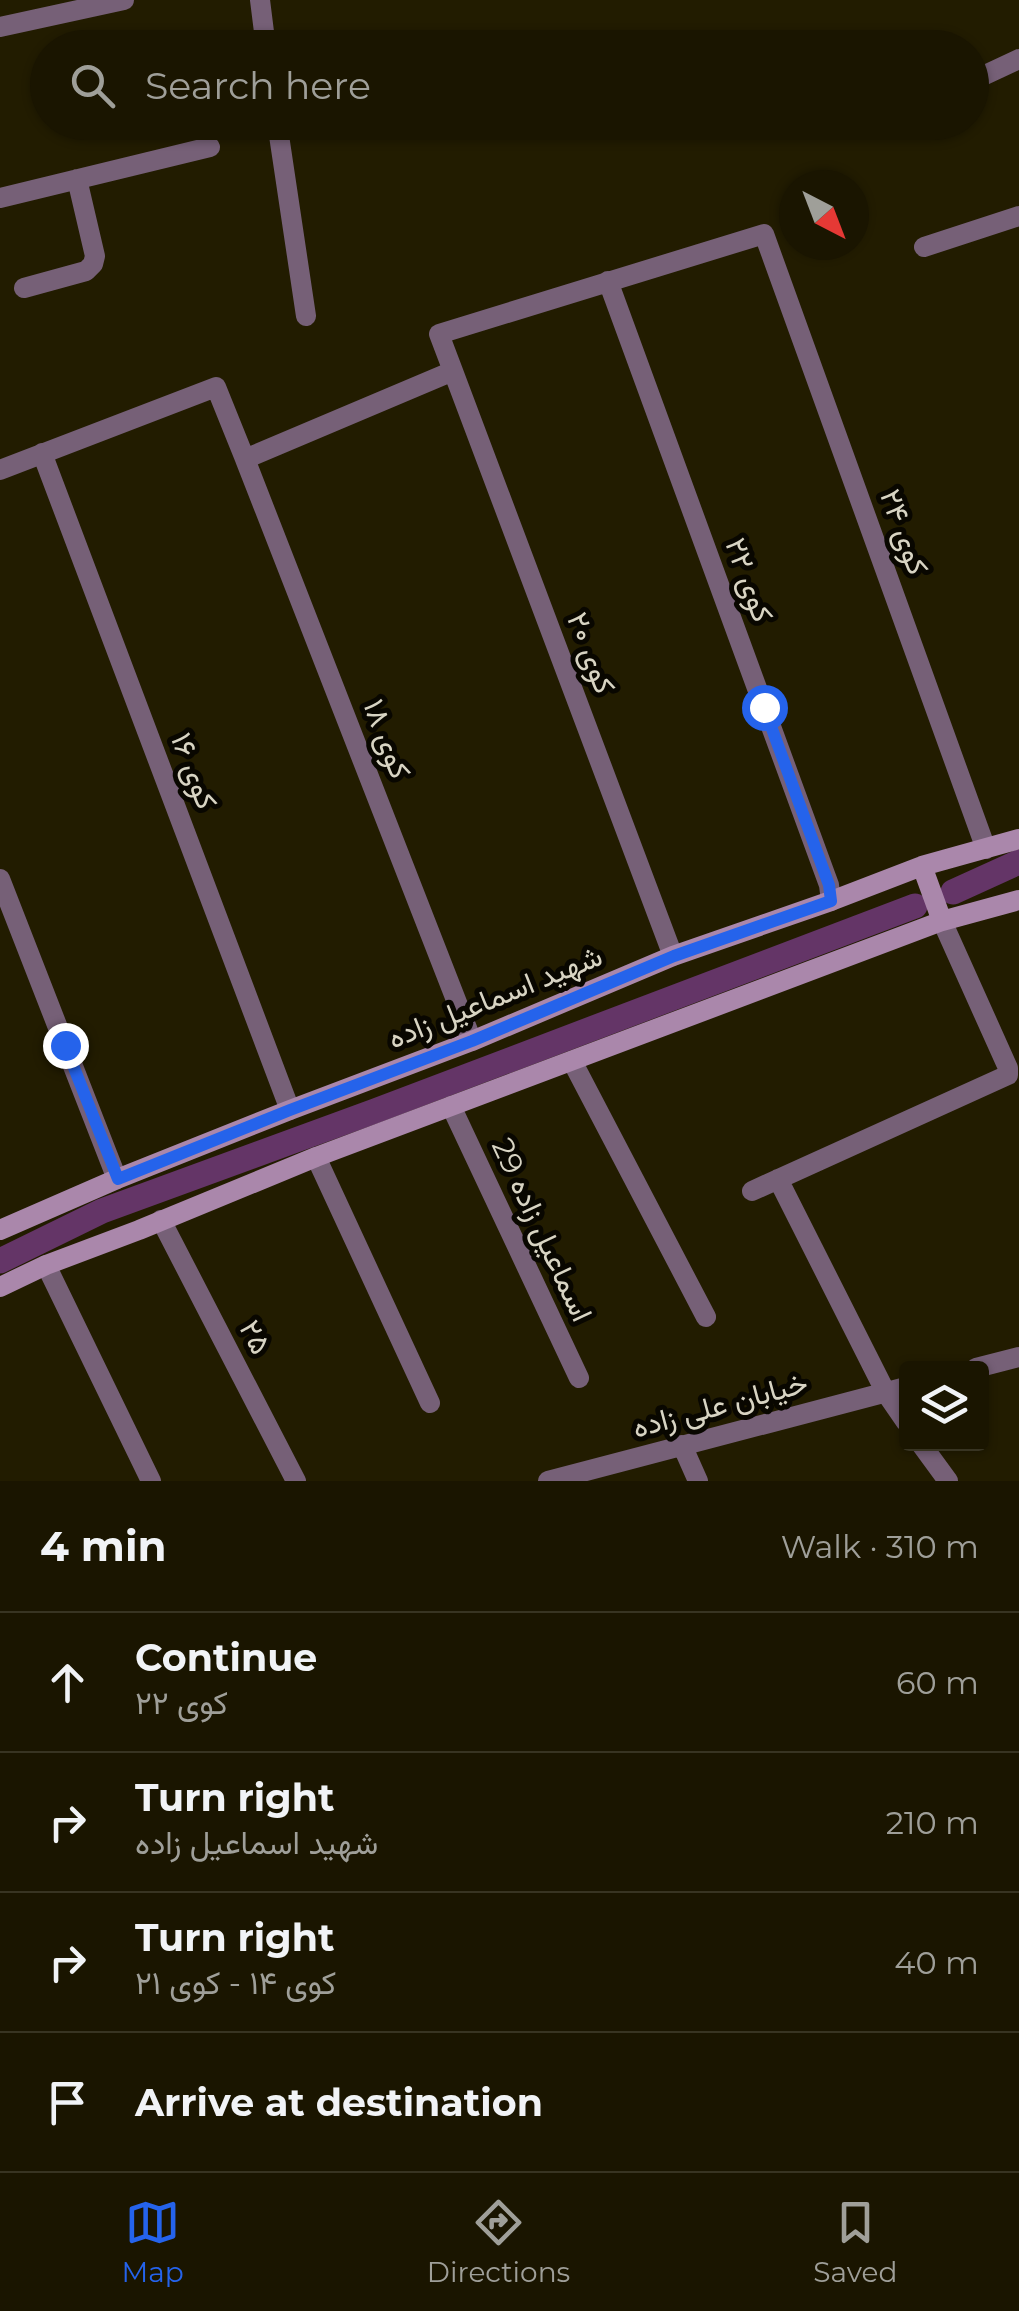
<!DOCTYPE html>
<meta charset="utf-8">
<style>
:root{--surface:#1a1500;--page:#27220f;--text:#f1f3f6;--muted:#9f9f99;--line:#383422;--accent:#2563eb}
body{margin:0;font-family:Montserrat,Vazirmatn,sans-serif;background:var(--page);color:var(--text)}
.controls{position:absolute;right:30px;bottom:30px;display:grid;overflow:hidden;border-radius:10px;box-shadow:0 2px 8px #0004}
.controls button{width:90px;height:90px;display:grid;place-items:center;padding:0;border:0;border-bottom:2px solid var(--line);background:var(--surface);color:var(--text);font:50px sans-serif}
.compass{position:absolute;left:779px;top:170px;width:90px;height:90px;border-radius:50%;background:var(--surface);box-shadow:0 2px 8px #0004;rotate:138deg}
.stop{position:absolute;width:30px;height:30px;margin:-22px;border:8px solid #2563eb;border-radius:50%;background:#fff}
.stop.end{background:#2563eb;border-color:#fff;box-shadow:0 2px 10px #0008}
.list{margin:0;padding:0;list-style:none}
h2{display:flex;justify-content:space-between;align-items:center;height:130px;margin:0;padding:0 40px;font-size:42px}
h2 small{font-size:32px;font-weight:400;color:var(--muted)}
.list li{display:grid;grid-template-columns:65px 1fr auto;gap:30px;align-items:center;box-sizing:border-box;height:140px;padding:0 40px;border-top:2px solid var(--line)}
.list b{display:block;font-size:38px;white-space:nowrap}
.list p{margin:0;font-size:32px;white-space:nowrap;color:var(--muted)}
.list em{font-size:32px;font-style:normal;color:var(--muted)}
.icon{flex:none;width:55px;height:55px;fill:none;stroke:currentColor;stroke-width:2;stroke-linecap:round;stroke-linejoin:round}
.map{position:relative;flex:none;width:1019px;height:1481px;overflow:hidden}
.search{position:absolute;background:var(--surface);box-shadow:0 2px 8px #0004;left:30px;right:30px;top:30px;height:110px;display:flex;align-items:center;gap:25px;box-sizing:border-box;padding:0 35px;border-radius:55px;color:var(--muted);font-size:38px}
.sheet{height:690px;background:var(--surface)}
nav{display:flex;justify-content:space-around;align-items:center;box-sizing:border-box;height:140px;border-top:2px solid var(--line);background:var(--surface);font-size:28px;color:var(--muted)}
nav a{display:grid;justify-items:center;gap:5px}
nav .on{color:var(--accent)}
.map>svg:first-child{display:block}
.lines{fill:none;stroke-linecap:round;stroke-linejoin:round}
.canal{stroke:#643567;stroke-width:25}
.street{stroke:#766077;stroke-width:20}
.secondary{stroke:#aa87ab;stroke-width:20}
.route{stroke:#2563eb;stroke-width:12}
.labels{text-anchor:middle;stroke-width:10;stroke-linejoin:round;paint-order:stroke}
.street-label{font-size:30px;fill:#d8d4c3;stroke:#090700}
</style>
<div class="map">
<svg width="1019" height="1481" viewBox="0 0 1019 1481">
<rect width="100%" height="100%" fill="#221c00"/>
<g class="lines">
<path class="canal" d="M953 892 1019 862
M0 1261 102 1211 375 1111 915 906"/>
<path class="street" d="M260 0 266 48
M0 27 124 0
M972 81 1019 59
M277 122 306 316
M0 198 210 147
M924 247 1019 216
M608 281 829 885 831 901
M24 288 86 271 93 264 95 256 77 179
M453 371 673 956
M42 453 290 1110
M245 459 472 1041
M0 470 216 387 245 459 453 371 439 334 764 234 986 849
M0 879 117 1179
M572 1061 706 1317
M451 1106 579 1378
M316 1157 430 1403
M778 1179 886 1393 906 1422
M752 1191 1008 1075V1068L942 921
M161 1220 296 1481
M46 1265 151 1481
M976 1368 1019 1357
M921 1444 948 1481
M682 1445 698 1481
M548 1481 906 1387"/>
<path class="secondary" d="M922 866 942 921
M0 1230 117 1179 290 1110 472 1041 673 956 831 901 922 866 1019 839
M0 1287 46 1265 139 1230 316 1157 942 921 1019 900"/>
</g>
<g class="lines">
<path class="route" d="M65 1045 118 1179 290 1110 472 1041 674 956 831 901 829 885 764 707"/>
</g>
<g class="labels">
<g class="street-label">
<text transform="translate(904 532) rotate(70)" y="10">کوی ۲۴</text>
<text transform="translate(749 580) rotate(70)" y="10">کوی ۲۲</text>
<text transform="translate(591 653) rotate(69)" y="10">کوی ۲۰</text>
<text transform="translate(387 739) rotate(69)" y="10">کوی ۱۸</text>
<text transform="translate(194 771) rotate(69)" y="10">کوی ۱۶</text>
<text transform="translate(495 997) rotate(-22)" y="10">شهید اسماعیل زاده</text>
<text transform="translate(542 1230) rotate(65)" y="10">اسماعیل زاده 29</text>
<text transform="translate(255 1337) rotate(63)" y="10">۲۵</text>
<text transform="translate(720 1405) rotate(-15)" y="10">خیابان علی زاده</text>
</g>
</g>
</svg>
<div class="controls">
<button><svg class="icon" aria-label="layers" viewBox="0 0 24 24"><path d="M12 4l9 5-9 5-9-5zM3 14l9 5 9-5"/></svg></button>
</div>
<svg class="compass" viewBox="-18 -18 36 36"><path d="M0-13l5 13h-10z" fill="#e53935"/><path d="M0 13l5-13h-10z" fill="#9f9f99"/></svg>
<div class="stop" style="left:764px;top:707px"></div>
<div class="stop end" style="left:65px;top:1045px"></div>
<div class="search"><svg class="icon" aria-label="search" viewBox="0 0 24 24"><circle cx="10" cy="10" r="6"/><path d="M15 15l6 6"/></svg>Search here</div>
</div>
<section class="sheet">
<h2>4 min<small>Walk · 310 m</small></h2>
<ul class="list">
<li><svg class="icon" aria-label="ahead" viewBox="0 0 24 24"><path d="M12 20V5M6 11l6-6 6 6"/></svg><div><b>Continue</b><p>کوی ۲۲</p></div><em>60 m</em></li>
<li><svg class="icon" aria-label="right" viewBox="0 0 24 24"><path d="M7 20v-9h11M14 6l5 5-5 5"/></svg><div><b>Turn right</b><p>شهید اسماعیل زاده</p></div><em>210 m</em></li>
<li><svg class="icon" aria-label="right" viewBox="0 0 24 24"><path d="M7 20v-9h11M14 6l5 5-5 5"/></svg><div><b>Turn right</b><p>کوی ۱۴ - کوی ۲۱</p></div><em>40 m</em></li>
<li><svg class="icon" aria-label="arrive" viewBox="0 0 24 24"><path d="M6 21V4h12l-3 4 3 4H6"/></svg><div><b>Arrive at destination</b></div></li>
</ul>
</section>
<nav>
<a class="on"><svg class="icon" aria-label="map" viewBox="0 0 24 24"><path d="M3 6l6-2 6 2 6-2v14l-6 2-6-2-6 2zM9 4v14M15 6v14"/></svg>Map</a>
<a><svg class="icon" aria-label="directions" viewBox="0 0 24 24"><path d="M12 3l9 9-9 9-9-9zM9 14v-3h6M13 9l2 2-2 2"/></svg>Directions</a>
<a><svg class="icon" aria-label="saved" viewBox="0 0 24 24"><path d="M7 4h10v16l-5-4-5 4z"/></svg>Saved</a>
</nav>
